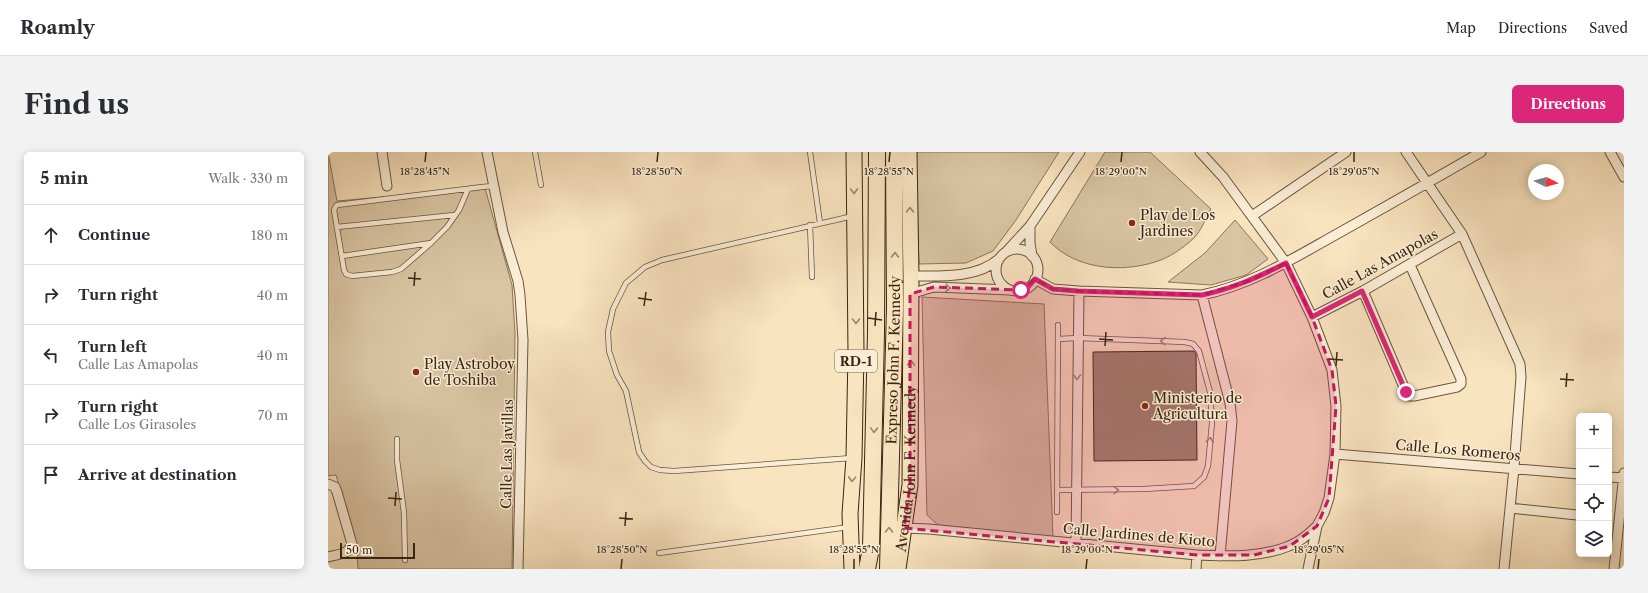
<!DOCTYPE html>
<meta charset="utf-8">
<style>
:root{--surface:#fff;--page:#f2f2f3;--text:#2b2b33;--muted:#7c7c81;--line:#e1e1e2;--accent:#db2777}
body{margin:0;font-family:"Libre Caslon Text",serif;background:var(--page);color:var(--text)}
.controls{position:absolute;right:12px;bottom:12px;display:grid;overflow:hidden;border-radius:6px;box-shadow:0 2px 10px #0003}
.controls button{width:36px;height:36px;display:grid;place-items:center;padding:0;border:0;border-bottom:1px solid var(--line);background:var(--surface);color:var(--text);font:20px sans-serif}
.compass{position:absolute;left:1200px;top:12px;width:36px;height:36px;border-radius:50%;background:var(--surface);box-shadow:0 2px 10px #0003;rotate:95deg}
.scale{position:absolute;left:12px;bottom:10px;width:75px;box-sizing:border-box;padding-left:4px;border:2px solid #3a2613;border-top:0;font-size:11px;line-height:14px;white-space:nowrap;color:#3a2613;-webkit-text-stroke:3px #fbedd6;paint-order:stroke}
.stop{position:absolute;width:12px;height:12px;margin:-9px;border:3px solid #db2777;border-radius:50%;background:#fff}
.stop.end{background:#db2777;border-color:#fff;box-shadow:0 1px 4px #0008}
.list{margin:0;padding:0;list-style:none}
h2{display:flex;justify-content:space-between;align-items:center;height:52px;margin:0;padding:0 16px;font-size:17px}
h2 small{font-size:13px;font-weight:400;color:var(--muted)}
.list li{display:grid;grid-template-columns:26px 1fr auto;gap:12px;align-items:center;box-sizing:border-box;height:60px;padding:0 16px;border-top:1px solid var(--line)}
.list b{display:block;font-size:15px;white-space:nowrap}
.list p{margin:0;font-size:13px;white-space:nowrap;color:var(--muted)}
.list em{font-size:13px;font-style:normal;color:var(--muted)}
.icon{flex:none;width:22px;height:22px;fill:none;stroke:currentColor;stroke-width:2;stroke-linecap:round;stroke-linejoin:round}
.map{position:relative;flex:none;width:1296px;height:417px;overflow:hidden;border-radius:6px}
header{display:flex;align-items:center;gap:24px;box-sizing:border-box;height:56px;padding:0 20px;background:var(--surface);border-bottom:1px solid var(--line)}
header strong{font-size:19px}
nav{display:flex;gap:22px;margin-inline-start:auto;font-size:14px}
.intro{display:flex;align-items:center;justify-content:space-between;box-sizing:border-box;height:96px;padding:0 24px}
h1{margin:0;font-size:28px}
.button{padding:10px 18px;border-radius:6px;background:var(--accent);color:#fff;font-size:14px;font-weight:700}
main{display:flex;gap:24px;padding:0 24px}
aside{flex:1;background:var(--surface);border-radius:6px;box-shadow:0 2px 10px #0003}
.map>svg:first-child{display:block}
.green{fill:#d9c4a3;stroke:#8a755b}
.building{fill:#9d896d;stroke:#3a2613}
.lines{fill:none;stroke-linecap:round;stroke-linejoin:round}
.service-casing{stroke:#6a563e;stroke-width:6}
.minor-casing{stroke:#6a563e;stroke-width:11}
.primary-casing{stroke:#3a2613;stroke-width:17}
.trunk-casing{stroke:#3a2613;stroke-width:18}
.service{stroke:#fbedd6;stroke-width:4.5}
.minor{stroke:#fbedd6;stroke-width:9}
.primary{stroke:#f9e4c0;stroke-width:15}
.trunk{stroke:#f9e4c0;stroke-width:16}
.oneway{stroke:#9a856a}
.oneway2{stroke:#9a8a74}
.route{stroke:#db2777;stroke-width:5}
.marked{fill:#c2185b;fill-opacity:0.2;stroke:#c2185b;stroke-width:3;stroke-dasharray:8 5;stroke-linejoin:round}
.ticks{fill:none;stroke:#3a2613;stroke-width:1.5}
.poi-dot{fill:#8f2418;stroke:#fbedd6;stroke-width:1.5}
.labels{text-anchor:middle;stroke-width:3;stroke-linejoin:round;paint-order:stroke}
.shield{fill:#fbedd6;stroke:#74624e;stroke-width:1}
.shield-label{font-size:13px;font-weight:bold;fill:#3a2613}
.poi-label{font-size:14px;fill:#3a2613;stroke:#fbedd6;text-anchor:start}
.street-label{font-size:14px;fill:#3a2613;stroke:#fbedd6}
.ticks-label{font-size:10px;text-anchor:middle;fill:#3a2613;stroke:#fbedd6;stroke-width:3;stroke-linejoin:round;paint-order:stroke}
</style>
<header>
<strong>Roamly</strong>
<nav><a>Map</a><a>Directions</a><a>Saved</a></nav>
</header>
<div class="intro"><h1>Find us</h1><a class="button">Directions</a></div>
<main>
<aside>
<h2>5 min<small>Walk · 330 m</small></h2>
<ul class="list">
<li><svg class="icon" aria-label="ahead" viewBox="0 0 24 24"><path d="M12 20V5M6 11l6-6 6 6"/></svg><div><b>Continue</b></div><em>180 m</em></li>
<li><svg class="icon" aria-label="right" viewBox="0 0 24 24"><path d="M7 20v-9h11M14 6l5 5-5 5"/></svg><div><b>Turn right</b></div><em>40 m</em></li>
<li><svg class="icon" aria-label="left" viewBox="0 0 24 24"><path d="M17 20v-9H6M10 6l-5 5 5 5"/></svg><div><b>Turn left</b><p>Calle Las Amapolas</p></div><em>40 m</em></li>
<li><svg class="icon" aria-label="right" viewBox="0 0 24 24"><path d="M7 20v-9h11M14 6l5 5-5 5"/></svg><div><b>Turn right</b><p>Calle Los Girasoles</p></div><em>70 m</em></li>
<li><svg class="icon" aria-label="arrive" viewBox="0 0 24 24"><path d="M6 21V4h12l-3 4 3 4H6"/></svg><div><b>Arrive at destination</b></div></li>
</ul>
</aside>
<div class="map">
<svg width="1296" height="417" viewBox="0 0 1296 417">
<rect width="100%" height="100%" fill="#f9e4c0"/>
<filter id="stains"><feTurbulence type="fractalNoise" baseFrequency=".005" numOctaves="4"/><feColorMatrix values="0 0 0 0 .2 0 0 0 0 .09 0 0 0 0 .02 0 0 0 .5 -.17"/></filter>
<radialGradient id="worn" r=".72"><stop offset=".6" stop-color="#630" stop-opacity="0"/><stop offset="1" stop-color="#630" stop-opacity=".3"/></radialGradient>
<path class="green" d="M0 0 9 49 157 36 184 133 187 181 184 417H30L29 397 8 323 0 324Z
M587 0H731L688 68 665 99 638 111 591 112Z
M777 0H822L883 57C878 66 873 79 866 86 855 96 841 106 827 110 792 121 748 117 722 90Z
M907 68 940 107 918 123 883 133 840 130 877 101Z
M594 145 716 152 725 385 610 373 599 363Z"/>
<path class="building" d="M866 199 868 202 869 308 766 309 765 200Z"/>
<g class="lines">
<defs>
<path id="service" d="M207 0 213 33
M482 0 492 71
M140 37 131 58 119 75 103 91 73 117 64 120 24 124 18 122 16 118 6 58 8 54 9 53 154 35 165 34
M482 73 484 125
M9 75 127 63
M14 104 103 91
M69 287V308L76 361 77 408
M524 306 346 319 332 318 323 315 317 309 311 300 298 239 289 223 281 199 280 180 285 157 298 131 317 115 334 108 525 64
M729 338 816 337 866 334 876 325 880 314 884 271 883 255 882 240 871 199 865 192 857 190 750 186 730 187
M729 360 730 173
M331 401 521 375"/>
<path id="minor" d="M54 0 59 34
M159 0 175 80 190 129 192 143 195 188 190 417
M872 0 895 25 958 111 984 165 1004 218 1008 254 1007 302 1001 346 996 361 989 374 980 417
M1078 0 1134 82 1192 212 1193 225 1186 316 1176 417
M1282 0 1296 25
M924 64 1018 0
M702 74V91L704 104
M668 118a21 21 0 1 1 42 0a21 21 0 1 1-42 0Z
M678 100 702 74 752 0
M583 124C611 124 648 127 671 107
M707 127 725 137 751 139 874 143C923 133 966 106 1009 82 1057 55 1105 28 1153 0
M1035 139 1078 240 1081 244H1086L1129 235 1133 232V227L1082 113
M582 142 606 135 682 138
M874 143 902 251 904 269 892 404
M984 165 1035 139 1134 82
M1007 302 1251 322
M1281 325 1296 326
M0 332 7 335 9 340 24 392C20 403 10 402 0 405
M1182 356 1249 363
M576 376 601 377 869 403C900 404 932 406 961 394 972 390 981 382 989 374
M748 391 751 139
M868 417 869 403
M1286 417 1296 321"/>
<g id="primary">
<path d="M524 417 522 362 526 306 528 200 526 0"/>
<path id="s1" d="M570 417 582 333 583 124 581 0"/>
</g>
<g id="trunk">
<path d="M539 417 543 396 548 181 549 0"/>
<path id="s2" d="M560 417 567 156 566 0"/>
</g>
</defs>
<use href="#service" class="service-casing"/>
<use href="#minor" class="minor-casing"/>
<use href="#primary" class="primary-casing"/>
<use href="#trunk" class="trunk-casing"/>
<use href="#service" class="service"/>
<use href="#minor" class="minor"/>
<use href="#primary" class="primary"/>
<use href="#trunk" class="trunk"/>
</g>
<defs><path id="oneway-chevron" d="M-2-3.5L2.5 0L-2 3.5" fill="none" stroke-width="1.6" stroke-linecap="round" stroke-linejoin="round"/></defs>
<g class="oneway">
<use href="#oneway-chevron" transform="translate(526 39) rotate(90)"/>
<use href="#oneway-chevron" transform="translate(582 58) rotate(-91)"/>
<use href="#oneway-chevron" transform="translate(567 103) rotate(-90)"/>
<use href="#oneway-chevron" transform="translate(528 169) rotate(90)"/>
<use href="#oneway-chevron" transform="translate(583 211) rotate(-90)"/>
<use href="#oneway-chevron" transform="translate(546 278) rotate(92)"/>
<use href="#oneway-chevron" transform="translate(524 327) rotate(93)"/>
<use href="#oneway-chevron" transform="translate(561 378) rotate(-89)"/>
</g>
<g class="oneway2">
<use href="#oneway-chevron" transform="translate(620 136) rotate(2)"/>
<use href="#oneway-chevron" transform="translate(835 189) rotate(-178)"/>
<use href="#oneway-chevron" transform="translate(749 225) rotate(90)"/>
<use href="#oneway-chevron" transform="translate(882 288) rotate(-85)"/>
<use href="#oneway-chevron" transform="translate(788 338) rotate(-1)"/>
</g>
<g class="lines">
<path class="route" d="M693 138 699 136 707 127 725 137 750 139 874 143C904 137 930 125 958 111L984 165 1034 139 1078 240"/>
</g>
<path class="marked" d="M958 111 984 165 1004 218 1008 254 1001 346 989 374 962 394 926 403H869L576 376 582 333V142L606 135 693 138 707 127 725 137 751 139 874 143 923 128Z"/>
<path class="ticks" d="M97 10 98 0M329 10 330 0M561 10 562 0M793 10 794 0M1026 10V0M80 126 93 127M86 134 87 120M310 146 324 148M316 154 318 140M540 166 554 168M547 174 548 160M771 187 785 188M777 194 778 180M1001 207 1015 208M1008 214 1009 200M1232 227 1246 228M1238 235 1239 221M60 346 74 347M67 354 68 340M291 366 305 367M297 374 298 360M293 417 294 407M526 417V407M758 417 759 407M990 417 991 407"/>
<g class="poi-dot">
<circle cx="804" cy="71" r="4"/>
<circle cx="88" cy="220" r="4"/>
<circle cx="817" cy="254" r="4"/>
</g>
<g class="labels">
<rect class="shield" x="507" y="198" width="42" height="22" rx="3"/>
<g class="shield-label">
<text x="528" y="214">RD-1</text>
</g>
<g class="poi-label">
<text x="812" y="68">Play de Los<tspan x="812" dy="16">Jardines</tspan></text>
<text x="96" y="217">Play Astroboy<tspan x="96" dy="16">de Toshiba</tspan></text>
<text x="825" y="251">Ministerio de<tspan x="825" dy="16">Agricultura</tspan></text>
</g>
<g class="street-label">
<text transform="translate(1052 112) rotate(-29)" y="5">Calle Las Amapolas</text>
<text dy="5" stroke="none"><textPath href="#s2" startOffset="209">Expreso John F. Kennedy</textPath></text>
<text transform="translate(1130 298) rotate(5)" y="5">Calle Los Romeros</text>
<text transform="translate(179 302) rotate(-89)" y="5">Calle Las Javillas</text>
<text dy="5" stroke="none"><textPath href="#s1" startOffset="101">Avenida John F. Kennedy</textPath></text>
<text transform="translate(811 383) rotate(5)" y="5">Calle Jardines de Kioto</text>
</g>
</g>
<g class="ticks-label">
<text x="97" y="23">18°28'45"N</text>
<text x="329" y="23">18°28'50"N</text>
<text x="561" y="23">18°28'55"N</text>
<text x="793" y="23">18°29'00"N</text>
<text x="1026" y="23">18°29'05"N</text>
<text x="294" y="401">18°28'50"N</text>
<text x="526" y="401">18°28'55"N</text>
<text x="759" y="401">18°29'00"N</text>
<text x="991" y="401">18°29'05"N</text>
</g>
<rect width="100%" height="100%" filter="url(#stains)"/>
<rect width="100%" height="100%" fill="url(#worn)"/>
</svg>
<div class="controls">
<button>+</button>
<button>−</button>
<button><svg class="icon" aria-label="locate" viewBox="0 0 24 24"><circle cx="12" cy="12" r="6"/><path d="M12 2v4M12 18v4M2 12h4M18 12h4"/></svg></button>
<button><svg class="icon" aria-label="layers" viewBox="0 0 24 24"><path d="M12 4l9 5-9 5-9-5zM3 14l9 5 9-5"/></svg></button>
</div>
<svg class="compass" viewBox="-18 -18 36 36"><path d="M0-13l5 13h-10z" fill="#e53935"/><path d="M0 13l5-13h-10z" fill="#7c7c81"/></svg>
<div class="scale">50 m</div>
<div class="stop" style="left:693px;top:138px"></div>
<div class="stop end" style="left:1078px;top:240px"></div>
</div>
</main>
